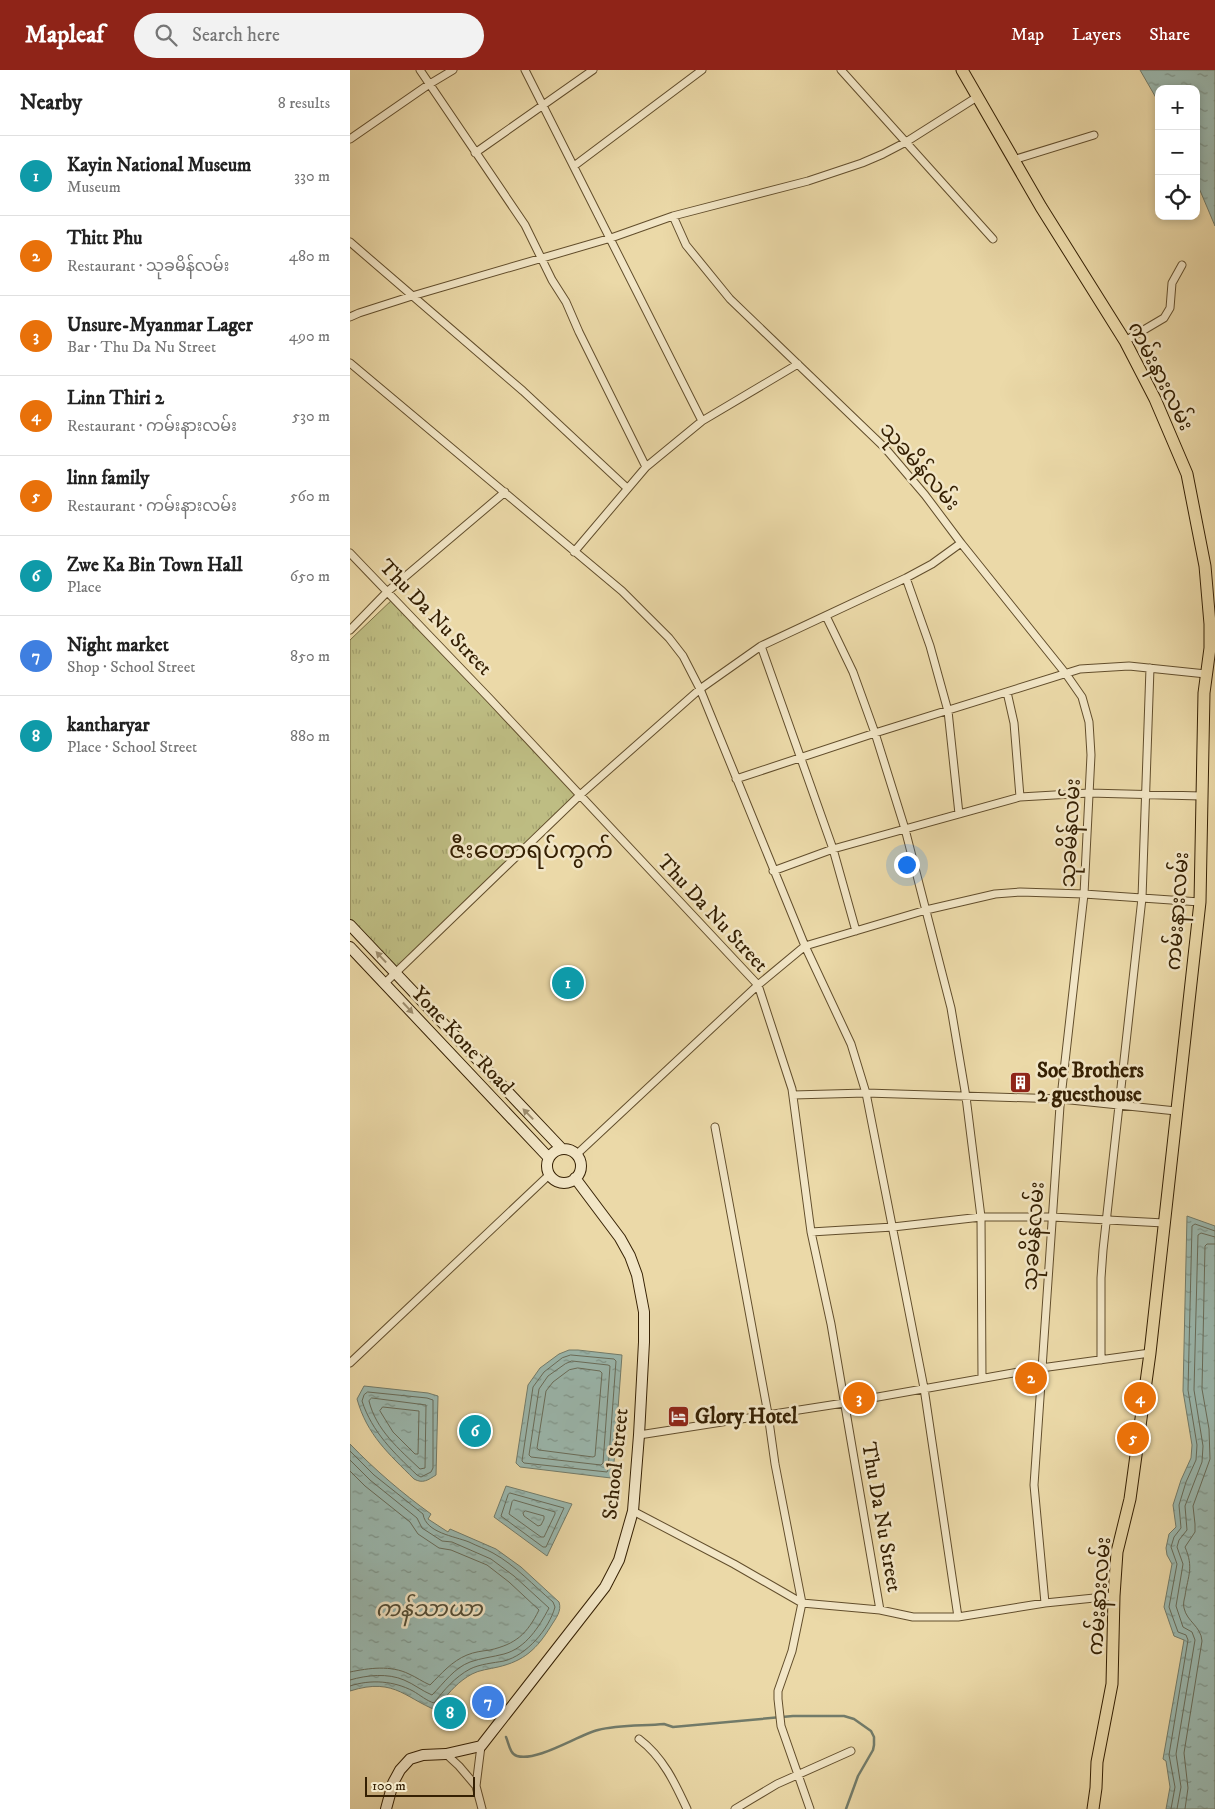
<!DOCTYPE html>
<meta charset="utf-8">
<style>
:root{--surface:#fff;--page:#f2f2f2;--text:#222;--muted:#767676;--line:#e0e0e0;--accent:#8f2418}
body{margin:0;font-family:"IM FELL DW Pica","Noto Sans Myanmar",serif;background:var(--page);color:var(--text)}
.controls{position:absolute;right:15px;top:15px;display:grid;overflow:hidden;border-radius:10px;box-shadow:0 2px 8px #0003}
.controls button{width:45px;height:45px;display:grid;place-items:center;padding:0;border:0;border-bottom:1px solid var(--line);background:var(--surface);color:var(--text);font:25px sans-serif}
.scale{position:absolute;left:15px;bottom:12px;width:110px;box-sizing:border-box;padding-left:5px;border:2px solid #352003;border-top:0;font-size:14px;line-height:18px;white-space:nowrap;color:#352003;-webkit-text-stroke:4px #f2e6c6;paint-order:stroke}
.you{position:absolute;left:556px;top:794px;width:18px;height:18px;margin:-12px;border:4px solid #fff;border-radius:50%;background:#1a73e8;box-shadow:0 0 0 8px #1a73e833}
.badge{display:grid;place-items:center;width:32px;height:32px;border-radius:50%;background:var(--accent);color:#fff;font-size:16px;font-weight:700}
.pin{position:absolute;translate:-50% -50%;border:2px solid #fff;box-shadow:0 1px 5px #0006}
.list{margin:0;padding:0;list-style:none}
h2{display:flex;justify-content:space-between;align-items:center;height:65px;margin:0;padding:0 20px;font-size:21px}
h2 small{font-size:16px;font-weight:400;color:var(--muted)}
.list li{display:grid;grid-template-columns:32px 1fr auto;gap:15px;align-items:center;box-sizing:border-box;height:80px;padding:0 20px;border-top:1px solid var(--line)}
.list b{display:block;font-size:19px;white-space:nowrap}
.list p{margin:0;font-size:16px;white-space:nowrap;color:var(--muted)}
.list em{font-size:16px;font-style:normal;color:var(--muted)}
.icon{flex:none;width:28px;height:28px;fill:none;stroke:currentColor;stroke-width:2;stroke-linecap:round;stroke-linejoin:round}
.map{position:relative;flex:none;width:865px;height:1739px;overflow:hidden}
header{display:flex;align-items:center;gap:30px;box-sizing:border-box;height:70px;padding:0 25px;background:var(--accent);color:#fff}
header strong{font-size:24px}
nav{display:flex;gap:28px;margin-inline-start:auto;font-size:18px}
.search{width:350px;height:45px;background:var(--page);display:flex;align-items:center;gap:12px;box-sizing:border-box;padding:0 18px;border-radius:28px;color:var(--muted);font-size:19px}
main{display:flex}
aside{flex:1;background:var(--surface)}
.map>svg:first-child{display:block}
.park{fill:url(#park-tufts);stroke:#7a6e43}
.water{fill:url(#water-ripples);stroke:#727c6b}
.lines{fill:none;stroke-linecap:round;stroke-linejoin:round}
.shore{stroke:#686c5a;stroke-width:1}
.stream{stroke:#727c6b;stroke-width:2.5}
.street-casing{stroke:#624e2c;stroke-width:9}
.secondary-casing{stroke:#352003;stroke-width:12}
.primary-casing{stroke:#352003;stroke-width:13}
.street{stroke:#f2e6c6;stroke-width:7}
.secondary{stroke:#f2e6c6;stroke-width:10}
.primary{stroke:#ebd9a8;stroke-width:11}
.oneway{fill:#9d8d6e}
.labels{text-anchor:middle;stroke-width:5;stroke-linejoin:round;paint-order:stroke}
.street-label{font-size:21px;fill:#352003;stroke:#f2e6c6}
.poi-label{font-size:21px;font-weight:bold;fill:#352003;stroke:#f2e6c6;text-anchor:start}
.water-label{font-size:22px;font-style:italic;fill:#544e37;stroke:#f2e6c6}
.quarter-label{font-size:24px;fill:#352003;stroke:#f2e6c6}
</style>
<header>
<strong>Mapleaf</strong>
<div class="search"><svg class="icon" aria-label="search" viewBox="0 0 24 24"><circle cx="10" cy="10" r="6"/><path d="M15 15l6 6"/></svg>Search here</div>
<nav><a>Map</a><a>Layers</a><a>Share</a></nav>
</header>
<main>
<aside>
<h2>Nearby<small>8 results</small></h2>
<ul class="list">
<li><span class="badge" style="background:#0f9aa8">1</span><div><b>Kayin National Museum</b><p>Museum</p></div><em>330 m</em></li>
<li><span class="badge" style="background:#e8710a">2</span><div><b>Thitt Phu</b><p>Restaurant · သုခမိန်လမ်း</p></div><em>480 m</em></li>
<li><span class="badge" style="background:#e8710a">3</span><div><b>Unsure-Myanmar Lager</b><p>Bar · Thu Da Nu Street</p></div><em>490 m</em></li>
<li><span class="badge" style="background:#e8710a">4</span><div><b>Linn Thiri 2</b><p>Restaurant · ကမ်းနားလမ်း</p></div><em>530 m</em></li>
<li><span class="badge" style="background:#e8710a">5</span><div><b>linn family</b><p>Restaurant · ကမ်းနားလမ်း</p></div><em>560 m</em></li>
<li><span class="badge" style="background:#0f9aa8">6</span><div><b>Zwe Ka Bin Town Hall</b><p>Place</p></div><em>650 m</em></li>
<li><span class="badge" style="background:#3f7fe0">7</span><div><b>Night market</b><p>Shop · School Street</p></div><em>850 m</em></li>
<li><span class="badge" style="background:#0f9aa8">8</span><div><b>kantharyar</b><p>Place · School Street</p></div><em>880 m</em></li>
</ul>
</aside>
<div class="map">
<svg width="865" height="1739" viewBox="0 0 865 1739">
<defs>
<pattern id="park-tufts" width="24" height="20" patternUnits="userSpaceOnUse" patternTransform="scale(1.25)"><rect width="24" height="20" fill="#bebd83"/><path d="M3 7l-1-3M5 7V3M7 7l1-3M15 17l-1-3M17 17v-4M19 17l1-3" fill="none" stroke="#a4a270"/></pattern>
<pattern id="water-ripples" width="26" height="14" patternUnits="userSpaceOnUse" patternTransform="scale(1.25)"><rect width="26" height="14" fill="#9bb9b0"/><path d="M2 4q2-2 4 0t4 0M15 11q2-2 4 0t4 0" fill="none" stroke="#7f968d"/></pattern>
</defs>
<rect width="100%" height="100%" fill="#ebd9a8"/>
<filter id="stains"><feTurbulence type="fractalNoise" baseFrequency=".004" numOctaves="4"/><feColorMatrix values="0 0 0 0 .2 0 0 0 0 .09 0 0 0 0 .02 0 0 0 .5 -.17"/></filter>
<radialGradient id="worn" r=".72"><stop offset=".6" stop-color="#630" stop-opacity="0"/><stop offset="1" stop-color="#630" stop-opacity=".3"/></radialGradient>
<path class="park" d="M45 527 230 725 46 903 0 855V570Z"/>
<path class="water" d="M790 0H865V156L846 111V19H809V33Z
M837 1146 865 1156V1739H816L820 1717 816 1691 813 1689 834 1570 824 1566 814 1537 822 1494 817 1485 816 1478 819 1464 826 1457 823 1435 831 1410 841 1388 842 1375 833 1321Z
M219 1280H228L272 1285 263 1406 261 1408 170 1397 166 1393 178 1315 190 1298 209 1284Z
M14 1316 78 1323 88 1326 86 1405C78 1410 73 1414 64 1409 39 1384 17 1365 7 1329Z
M0 1374C25 1400 52 1423 81 1444L78 1449 98 1462 100 1459 146 1479 171 1497 209 1532C212 1541 206 1548 201 1556 187 1579 174 1591 148 1597 140 1599 129 1600 122 1604 109 1611 100 1621 91 1633L97 1640 94 1643C56 1631 47 1606 0 1621Z
M156 1416 222 1434 197 1486 144 1447Z"/>
<g class="lines">
<path class="shore" d="M221 1285 264 1289 266 1291 258 1400 257 1402 174 1393 172 1391 183 1317 194 1302 212 1288Z
M222 1291 258 1295 260 1296 253 1393 251 1395 181 1387 179 1385 189 1319 198 1306 215 1294Z
M228 1298 250 1301 252 1303 245 1386 243 1387 189 1380 187 1378 196 1321 203 1312 219 1300Z
M18 1322 77 1328 83 1330V1398L81 1402 71 1407 67 1405C44 1383 22 1362 12 1331L14 1325Z
M22 1328 76 1335 75 1398 70 1399C49 1379 26 1360 19 1331Z
M33 1337 69 1341 68 1384H65L43 1362 30 1341Z
M0 1381 24 1405 73 1444C76 1463 104 1466 119 1472 127 1476 136 1479 143 1483 165 1495 184 1516 203 1532L205 1537C199 1559 177 1585 154 1591 143 1593 130 1594 120 1599 105 1607 94 1620 84 1633 77 1631 70 1625 63 1621 44 1611 21 1609 0 1616
M0 1390 20 1410 67 1448 72 1458 92 1471 102 1472 141 1489 164 1506 199 1538C189 1557 176 1578 154 1584 143 1587 131 1588 120 1592 104 1598 94 1613 82 1625 72 1621 64 1614 54 1610 38 1603 17 1605 0 1610
M0 1401 15 1416 60 1452 68 1464 89 1478 101 1480 137 1495 159 1512 189 1540C177 1564 166 1574 140 1580 132 1581 124 1582 117 1585 102 1591 91 1604 80 1615 73 1612 66 1607 59 1604 41 1595 19 1598 0 1602
M160 1423 214 1438 196 1477H193L151 1446 158 1425Z
M164 1430 205 1442V1444L194 1467H191L159 1444 162 1432Z
M176 1441 194 1446V1449L191 1455 188 1456 174 1446 173 1443Z
M821 1739 825 1717 819 1685 838 1570 836 1565 828 1562 819 1537 827 1494 821 1477 824 1467 831 1458 829 1435 836 1412 846 1390 847 1375 838 1320 842 1156 845 1154 865 1161
M827 1739 831 1717 826 1684 845 1570 842 1562 833 1557 826 1536 833 1494 827 1477 829 1470 837 1460 835 1436 852 1392 853 1376 844 1320 848 1165 851 1163 865 1167
M835 1739 838 1718 834 1683 852 1571C851 1556 837 1552 834 1538 833 1534 834 1530 835 1526 838 1505 844 1498 835 1477L845 1462V1454L843 1436 860 1389 859 1359 852 1319 855 1176 857 1174H865"/>
<path class="stream" d="M156 1667C159 1674 160 1684 167 1686 187 1692 228 1665 248 1660 268 1655 294 1656 314 1654L323 1657 443 1646H494L504 1649 521 1661 524 1667V1675L523 1680 508 1706 496 1739"/>
<defs>
<path id="street" d="M70 0 175 155 202 210 216 232 229 262 296 397
M175 0 352 351
M491 0 643 169
M0 69 78 15 103 0
M125 83 243 0
M663 90 744 65
M224 96 352 0
M323 146 336 175 380 229 535 378 575 425 611 473 716 604 732 627 739 652 741 685 734 824 710 1036 684 1415 695 1533
M0 172 173 321 277 418
M0 247 9 243 62 226 261 168 323 146 458 111 512 93 533 84 556 72 627 27
M775 271 814 248 820 238 822 213 832 195
M0 293 272 521 319 568 333 586 350 619 455 876 501 974 516 1023 574 1318 608 1547
M224 482 296 397 352 351 448 294
M0 483 140 629 408 915 442 1019 461 1162 481 1254 530 1540
M556 508 580 576 598 641 609 744
M476 546 503 602 525 663 555 759 601 938 616 1027 631 1147 632 1308
M0 560 37 522 155 422
M411 576 483 779 506 861
M657 622 664 653 670 727
M386 709 525 663 730 599 779 596 856 604
M423 801 483 779 670 727 739 723 851 726
M35 913 230 725 350 619 411 576 556 508 582 494 611 473
M443 1025 516 1023 711 1029 826 1041
M365 1057 418 1344 425 1394 452 1533 442 1581 428 1621V1629L431 1656 460 1739
M226 1085 408 915 455 876 576 840 645 824 670 822 734 824 850 832
M461 1162 543 1157 631 1147H702L814 1153
M751 1290V1208L753 1180 792 828 800 598
M0 1293 199 1105
M289 1365 494 1333 691 1298 800 1283
M283 1441 384 1494 452 1533 530 1540 563 1547H608L695 1533 764 1526
M289 1669C313 1687 325 1713 337 1739
M131 1676 126 1716 132 1739
M96 1684 109 1696 126 1716
M385 1739 427 1714 501 1681"/>
<path id="secondary" d="M0 855 212 1079
M0 877 199 1088
M197 1096a17 17 0 1 1 34 0a17 17 0 1 1-34 0Z
M36 1739 43 1713 50 1700 60 1689 73 1685 96 1684 131 1676 255 1517 269 1490 283 1441 289 1365 294 1272V1242L287 1205 280 1186 270 1168 225 1108"/>
<path id="primary" d="M612 0 691 137 775 271 805 329 837 404 855 496 860 554V578L854 623 850 832 800 1283 780 1429 767 1482 764 1526 762 1614 747 1692 746 1718 743 1739"/>
</defs>
<use href="#street" class="street-casing"/>
<use href="#secondary" class="secondary-casing"/>
<use href="#primary" class="primary-casing"/>
<use href="#street" class="street"/>
<use href="#secondary" class="secondary"/>
<use href="#primary" class="primary"/>
</g>
<defs><path id="oneway-solid" d="M-6-.8H1V-3.2L6.5 0L1 3.2V.8H-6Z" transform="scale(1.25)"/></defs>
<g class="oneway">
<use href="#oneway-solid" transform="translate(31 887) rotate(-133)"/>
<use href="#oneway-solid" transform="translate(58 938) rotate(47)"/>
<use href="#oneway-solid" transform="translate(178 1044) rotate(-134)"/>
</g>
<defs>
<symbol id="building-square" viewBox="-11 -11 22 22"><rect x="-9" y="-9" width="18" height="18" rx="4" fill="#8f2418" stroke="#f2e6c6"/><path d="M-4-6H4V6H1V3H-1V6H-4ZM-2.5-4.3h1.7v1.8h-1.7ZM.8-4.3h1.7v1.8H.8ZM-2.5-1h1.7V.8h-1.7ZM.8-1h1.7V.8H.8Z" fill="#fff"/></symbol>
<symbol id="hotel-square" viewBox="-11 -11 22 22"><rect x="-9" y="-9" width="18" height="18" rx="4" fill="#8f2418" stroke="#f2e6c6"/><path d="M-6-4.5h1.5V1H6V5H4.5V3h-9V5H-6ZM-4 0a1.8 1.8 0 1 1 3.6 0ZM.5 0V-2.5h3Q6-2.5 6 0Z" fill="#fff"/></symbol>
</defs>
<g fill-rule="evenodd">
<use href="#building-square" x="658" y="1000" width="25" height="25"/>
<use href="#hotel-square" x="316" y="1334" width="25" height="25"/>
</g>
<g class="labels">
<g class="street-label">
<text transform="translate(811 306) rotate(63)" y="7">ကမ်းနားလမ်း</text>
<text transform="translate(570 396) rotate(49)" y="7">သုခမိန်လမ်း</text>
<text transform="translate(86 547) rotate(46)" y="7">Thu Da Nu Street</text>
<text transform="translate(720 763) rotate(-87)" y="7">သုခမိန်လမ်း</text>
<text transform="translate(827 841) rotate(-86)" y="7">ကမ်းနားလမ်း</text>
<text transform="translate(363 843) rotate(47)" y="7">Thu Da Nu Street</text>
<text transform="translate(113 970) rotate(47)" y="7">Yone Kone Road</text>
<text transform="translate(683 1166) rotate(-86)" y="7">သုခမိန်လမ်း</text>
<text transform="translate(265 1394) rotate(-84)" y="7">School Street</text>
<text transform="translate(532 1447) rotate(80)" y="7">Thu Da Nu Street</text>
<text transform="translate(749 1526) rotate(-86)" y="7">ကမ်းနားလမ်း</text>
</g>
<g class="poi-label">
<text x="687" y="1007">Soe Brothers<tspan x="687" dy="24">2 guesthouse</tspan></text>
<text x="345" y="1353">Glory Hotel</text>
</g>
<g class="water-label">
<text x="79" y="1546">ကန်သာယာ</text>
</g>
<g class="quarter-label">
<text x="181" y="788">ဇီးတောရပ်ကွက်</text>
</g>
</g>
<rect width="100%" height="100%" filter="url(#stains)"/>
<rect width="100%" height="100%" fill="url(#worn)"/>
</svg>
<div class="controls">
<button>+</button>
<button>−</button>
<button><svg class="icon" aria-label="locate" viewBox="0 0 24 24"><circle cx="12" cy="12" r="6"/><path d="M12 2v4M12 18v4M2 12h4M18 12h4"/></svg></button>
</div>
<div class="scale">100 m</div>
<div class="you"></div>
<div class="pin badge" style="left:218px;top:913px;background:#0f9aa8">1</div>
<div class="pin badge" style="left:681px;top:1308px;background:#e8710a">2</div>
<div class="pin badge" style="left:509px;top:1328px;background:#e8710a">3</div>
<div class="pin badge" style="left:790px;top:1328px;background:#e8710a">4</div>
<div class="pin badge" style="left:783px;top:1368px;background:#e8710a">5</div>
<div class="pin badge" style="left:125px;top:1361px;background:#0f9aa8">6</div>
<div class="pin badge" style="left:138px;top:1632px;background:#3f7fe0">7</div>
<div class="pin badge" style="left:100px;top:1643px;background:#0f9aa8">8</div>
</div>
</main>
